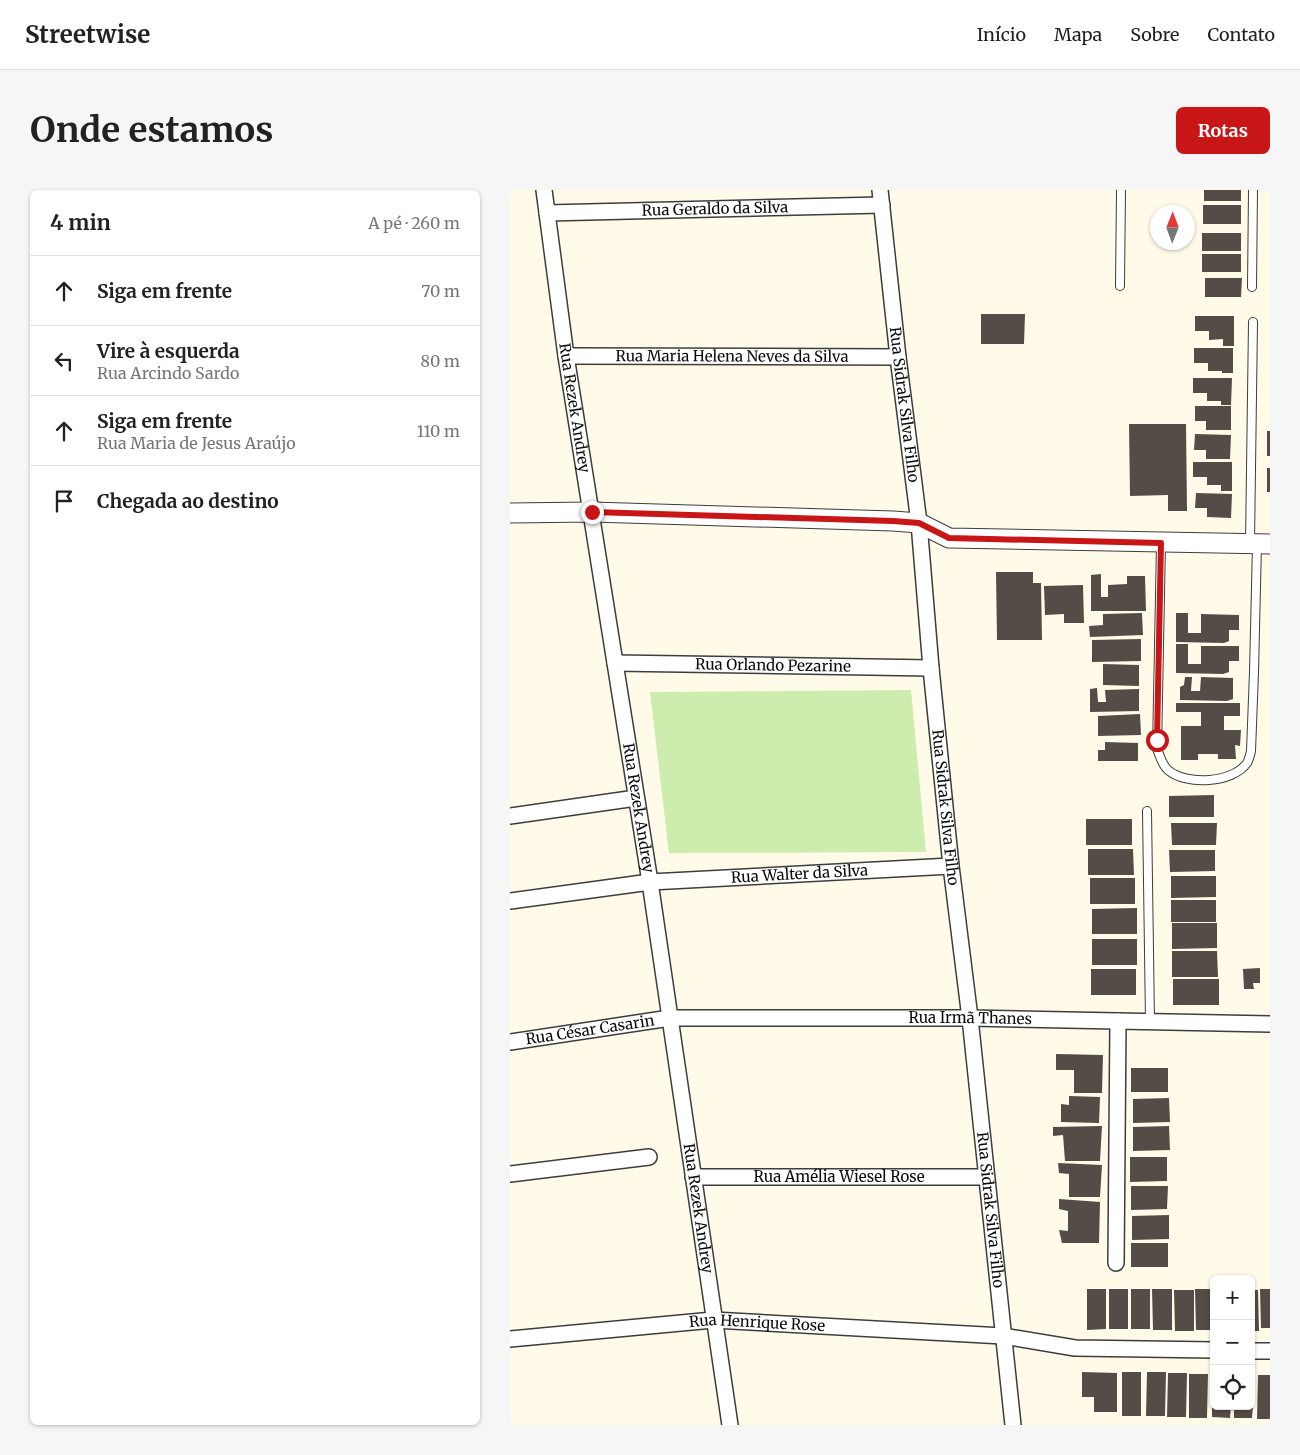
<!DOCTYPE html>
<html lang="pt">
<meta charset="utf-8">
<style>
:root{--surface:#fff;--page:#f6f6f6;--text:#222;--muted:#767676;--line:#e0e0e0;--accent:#c81516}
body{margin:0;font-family:Merriweather,serif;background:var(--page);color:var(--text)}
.controls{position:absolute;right:15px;bottom:15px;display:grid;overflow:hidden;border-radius:8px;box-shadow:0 1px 4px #0004}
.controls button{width:45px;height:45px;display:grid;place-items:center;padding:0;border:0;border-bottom:1px solid var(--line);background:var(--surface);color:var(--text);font:25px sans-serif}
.compass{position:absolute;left:640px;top:15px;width:45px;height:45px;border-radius:50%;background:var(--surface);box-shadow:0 1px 4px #0004;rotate:1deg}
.stop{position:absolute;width:15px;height:15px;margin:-11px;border:4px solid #c81516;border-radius:50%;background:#fff}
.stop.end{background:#c81516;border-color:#fff;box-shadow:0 1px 5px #0008}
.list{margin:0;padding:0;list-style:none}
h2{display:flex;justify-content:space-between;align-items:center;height:65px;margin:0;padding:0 20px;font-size:21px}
h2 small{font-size:16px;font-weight:400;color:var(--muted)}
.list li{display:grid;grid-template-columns:32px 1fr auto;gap:15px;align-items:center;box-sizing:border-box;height:70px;padding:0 20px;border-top:1px solid var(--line)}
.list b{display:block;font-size:19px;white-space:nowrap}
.list p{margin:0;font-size:16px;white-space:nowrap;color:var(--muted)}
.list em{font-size:16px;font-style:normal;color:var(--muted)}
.icon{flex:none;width:28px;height:28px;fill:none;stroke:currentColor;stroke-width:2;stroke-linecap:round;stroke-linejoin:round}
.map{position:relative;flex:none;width:760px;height:1235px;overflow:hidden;border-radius:8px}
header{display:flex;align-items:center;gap:30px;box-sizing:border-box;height:70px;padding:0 25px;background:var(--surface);border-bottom:1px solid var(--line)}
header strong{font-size:24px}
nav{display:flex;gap:28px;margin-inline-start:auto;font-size:18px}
.intro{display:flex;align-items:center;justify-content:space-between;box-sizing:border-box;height:120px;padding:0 30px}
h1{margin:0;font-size:35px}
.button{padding:12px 22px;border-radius:8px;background:var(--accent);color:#fff;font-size:18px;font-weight:700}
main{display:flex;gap:30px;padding:0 30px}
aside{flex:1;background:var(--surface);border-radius:8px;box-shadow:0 1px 4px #0004}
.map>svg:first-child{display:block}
.green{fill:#ccedae}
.building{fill:#544c46}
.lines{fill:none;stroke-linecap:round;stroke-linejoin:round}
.service-casing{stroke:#3d3d3d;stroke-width:10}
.minor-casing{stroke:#3d3d3d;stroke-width:18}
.tertiary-casing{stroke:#3d3d3d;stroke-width:21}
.service{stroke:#fff;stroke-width:8}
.minor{stroke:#fff;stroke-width:15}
.tertiary{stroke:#fff;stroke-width:19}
.route{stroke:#c81516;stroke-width:6}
.labels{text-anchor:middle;stroke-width:5;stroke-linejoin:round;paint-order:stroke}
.street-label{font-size:15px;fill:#0a0a0a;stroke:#fff}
</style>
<header>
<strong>Streetwise</strong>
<nav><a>Início</a><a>Mapa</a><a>Sobre</a><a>Contato</a></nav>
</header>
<div class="intro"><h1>Onde estamos</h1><a class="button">Rotas</a></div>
<main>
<aside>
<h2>4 min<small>A pé · 260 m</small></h2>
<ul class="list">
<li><svg class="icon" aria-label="ahead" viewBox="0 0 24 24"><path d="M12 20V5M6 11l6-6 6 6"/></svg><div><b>Siga em frente</b></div><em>70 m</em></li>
<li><svg class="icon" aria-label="left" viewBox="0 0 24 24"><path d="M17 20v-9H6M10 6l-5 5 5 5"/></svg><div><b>Vire à esquerda</b><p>Rua Arcindo Sardo</p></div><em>80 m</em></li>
<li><svg class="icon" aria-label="ahead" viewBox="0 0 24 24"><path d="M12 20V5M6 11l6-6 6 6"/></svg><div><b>Siga em frente</b><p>Rua Maria de Jesus Araújo</p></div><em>110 m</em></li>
<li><svg class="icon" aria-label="arrive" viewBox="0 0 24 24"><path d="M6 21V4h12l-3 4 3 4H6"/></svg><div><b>Chegada ao destino</b></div></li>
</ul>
</aside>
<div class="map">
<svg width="760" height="1235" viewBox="0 0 760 1235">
<rect width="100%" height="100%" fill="#fffbe8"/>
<path class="green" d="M401 500 416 662 159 663 140 502Z"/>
<path class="building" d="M694 0H731V11H694Z
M693 15H731V34H693Z
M692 43H731V61H692Z
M692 64H731V82H692Z
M695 88H732L731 107H695Z
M471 124H515L514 154H471Z
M685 126H724V156H713V149L699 150V141H685Z
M684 158H723V183H712V181H698V173H684Z
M683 188H722L721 215H711V211H697V203H683Z
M685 216H721V240H696V231H685Z
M619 234H676L677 321H658V305L620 306Z
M757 241H760V266H757Z
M685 244 721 245 720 269H696V260H684Z
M683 272H722V301H711V295H697V287H683Z
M757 278H760V302H757Z
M686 303 722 304 721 328 697 327V318H685Z
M486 382H523V393H531L532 450H487Z
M591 384V407H598V395L617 394V386H635L636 421H581V385Z
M573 395 574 433H554V424L535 425 534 396Z
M632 423 633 445 580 447 579 436 593 435V424Z
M666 423H678V443H691V424L729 425V440H719V451L714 453 666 452Z
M631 449V471L582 472V450Z
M666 454H678V474H691V456H729V471H719V482L713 484 666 483Z
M593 474 629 475V496L593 495Z
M675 487H682L681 501H690L691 487 723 488V509L717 511 670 510V497L674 495Z
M587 498 588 512H596L595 500 629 499V521L580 522V499Z
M666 513H730V526H714V540H731L730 556 725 555 726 569H708V564H688V570H671V536H691V522H666Z
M630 524 631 545 588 546V526Z
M595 552 628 553V571H588V560H595Z
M704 605V627H659V606Z
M576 629H622V655H576Z
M661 633H707L706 655H662Z
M578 659H623L624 685H578Z
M659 660H705V681L660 682Z
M661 686H706V707L661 708Z
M580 688H625V714H580Z
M661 710H706V732H661Z
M627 718V744H582V719Z
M662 733H707V758L662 759Z
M582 749H627V775H582Z
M662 761H707L708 787H662Z
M750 778V793H743L744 799H734L733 779Z
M581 779H626V805H581Z
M663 789H709V815H663Z
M546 864 593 865 592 903H564V880H546Z
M621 878H658V902H621Z
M559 906 590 907 589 933 551 932V914L559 915Z
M659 908 660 932 623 933V909Z
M592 936 590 971H555L553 945 543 946V937Z
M659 936 660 960 623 961V937Z
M620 967H657V991L620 992Z
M548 973 592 975 590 1007H559V984L549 983Z
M621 996H658L657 1019 621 1020Z
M549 1009 590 1012 589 1053H552L549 1040 558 1041V1021L549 1019Z
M659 1025V1049L622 1050V1026Z
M621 1053H658V1077H621Z
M577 1099H596V1139L577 1140Z
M599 1099H618V1139H599Z
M621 1099H640V1139H621Z
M642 1099H662V1140H643Z
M685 1099H704V1140H686Z
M750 1099H760V1138H751Z
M664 1100H684V1141H665Z
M741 1100H748L749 1141H741Z
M572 1182 607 1183V1222H584V1207H572Z
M612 1182H631V1226H612Z
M637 1182H656L655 1226H636Z
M658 1183H677L676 1227H657Z
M679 1184H698L697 1228H679Z
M748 1185H760V1229H747Z
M702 1202H704V1216H721L720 1228 702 1227Z
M724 1216H743L742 1228H724Z"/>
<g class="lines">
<defs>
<path id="service" d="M610 96 611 0
M742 97 743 0
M651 353 647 559C650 566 652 575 658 580 676 596 723 593 737 573 739 570 740 565 741 561L744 482 747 354
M740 353 743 132
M637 621 640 831"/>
<g id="minor">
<path id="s1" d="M34 0 56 166 140 692 220 1235"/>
<path id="s2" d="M370 0 388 167 409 333 421 478 441 676 460 828 503 1235"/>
<path id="s3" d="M37 23 372 15"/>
<path id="s4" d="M56 166 388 167"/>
<path id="s5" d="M105 473 421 478"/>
<path d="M0 626 126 608"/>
<path id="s6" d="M0 711 140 692 441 676"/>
<path id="s7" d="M0 852 160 828H460L760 834"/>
<path d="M0 984 139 967"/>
<path id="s8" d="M183 987H476"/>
<path d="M606 1073 608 831"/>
<path id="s9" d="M0 1149 203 1130 493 1146 565 1158 704 1160"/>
<path d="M741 1161H760"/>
</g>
<path id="tertiary" d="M0 323 82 322 383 331 409 333 439 348 760 354"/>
</defs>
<use href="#service" class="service-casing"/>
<use href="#minor" class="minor-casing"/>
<use href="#tertiary" class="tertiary-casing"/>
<use href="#service" class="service"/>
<use href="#minor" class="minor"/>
<use href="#tertiary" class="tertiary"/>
</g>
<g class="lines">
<path class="route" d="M82 322 383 331 409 333 439 348 651 353 647 550"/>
</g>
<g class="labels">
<g class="street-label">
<text dy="5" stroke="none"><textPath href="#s3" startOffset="168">Rua Geraldo da Silva</textPath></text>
<text dy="5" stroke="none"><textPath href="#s4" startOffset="166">Rua Maria Helena Neves da Silva</textPath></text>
<text dy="5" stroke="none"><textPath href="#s2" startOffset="216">Rua Sidrak Silva Filho</textPath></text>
<text dy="5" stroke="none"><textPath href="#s1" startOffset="220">Rua Rezek Andrey</textPath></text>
<text dy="5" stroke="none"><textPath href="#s5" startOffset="158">Rua Orlando Pezarine</textPath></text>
<text dy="5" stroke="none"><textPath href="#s1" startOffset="625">Rua Rezek Andrey</textPath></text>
<text dy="5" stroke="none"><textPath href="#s2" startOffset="621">Rua Sidrak Silva Filho</textPath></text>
<text dy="5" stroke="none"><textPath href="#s6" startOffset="291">Rua Walter da Silva</textPath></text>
<text dy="5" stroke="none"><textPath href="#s7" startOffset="462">Rua Irmã Thanes</textPath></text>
<text dy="5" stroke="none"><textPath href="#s7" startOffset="81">Rua César Casarin</textPath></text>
<text dy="5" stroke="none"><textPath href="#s8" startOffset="146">Rua Amélia Wiesel Rose</textPath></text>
<text dy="5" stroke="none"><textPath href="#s1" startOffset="1030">Rua Rezek Andrey</textPath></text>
<text dy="5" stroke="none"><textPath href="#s2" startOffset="1026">Rua Sidrak Silva Filho</textPath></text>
<text dy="5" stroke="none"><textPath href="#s9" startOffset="248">Rua Henrique Rose</textPath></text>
</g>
</g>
</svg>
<div class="controls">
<button>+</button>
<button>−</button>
<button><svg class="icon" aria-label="locate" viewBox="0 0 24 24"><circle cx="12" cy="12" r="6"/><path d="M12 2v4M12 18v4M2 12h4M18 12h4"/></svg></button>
</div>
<svg class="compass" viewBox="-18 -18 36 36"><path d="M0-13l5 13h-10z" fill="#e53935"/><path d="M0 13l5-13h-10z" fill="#767676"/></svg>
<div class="stop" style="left:647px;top:550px"></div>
<div class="stop end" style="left:82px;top:322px"></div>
</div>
</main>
